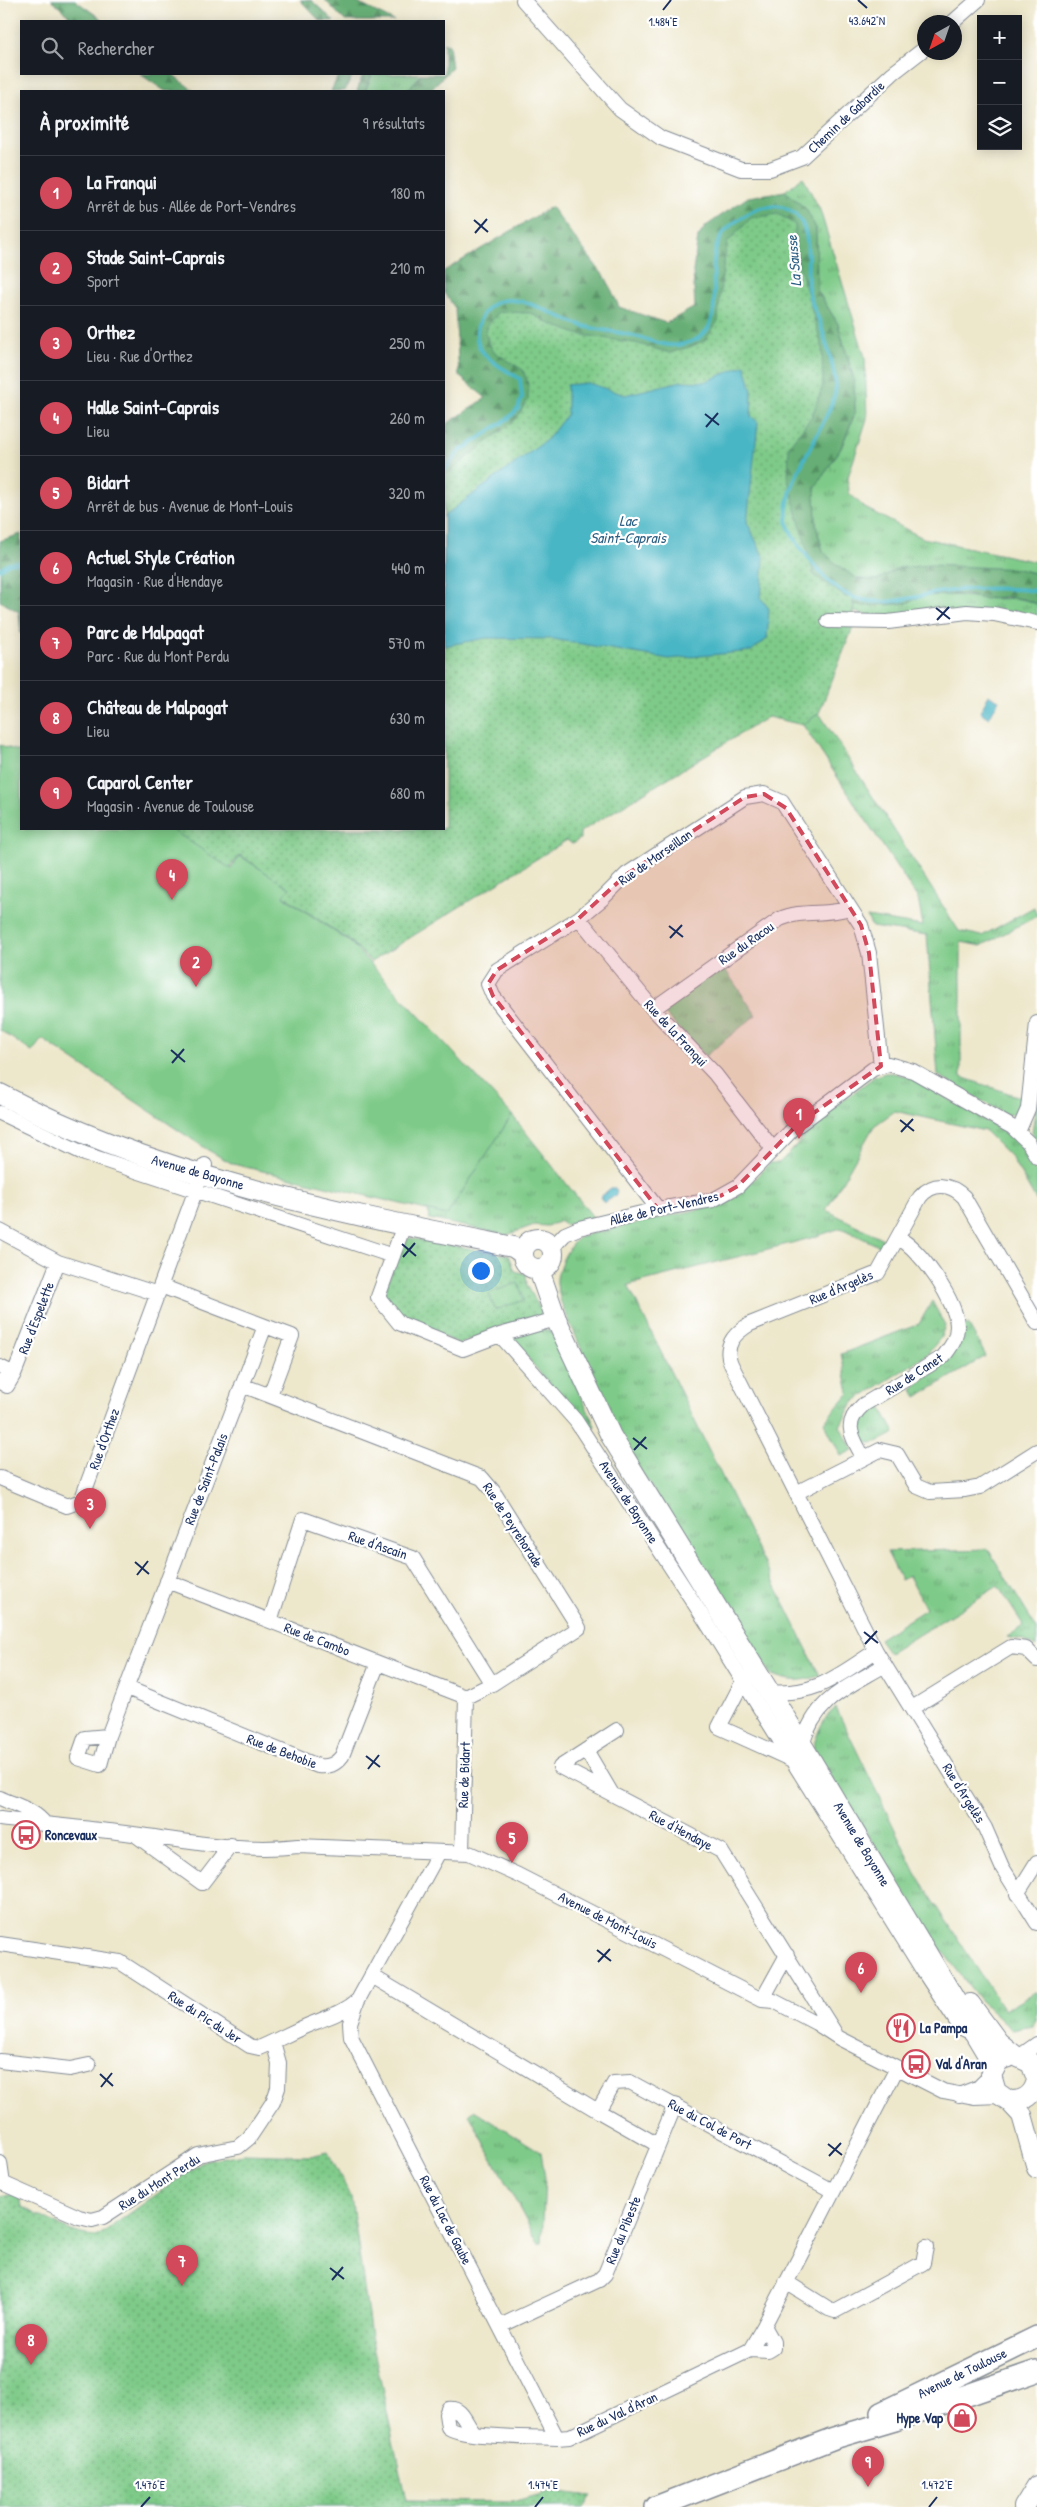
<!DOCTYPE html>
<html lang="fr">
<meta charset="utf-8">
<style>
:root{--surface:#171b24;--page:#242831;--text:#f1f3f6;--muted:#9ea1a6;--line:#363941;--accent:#d1495b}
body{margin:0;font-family:"Patrick Hand",sans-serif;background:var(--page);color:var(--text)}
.controls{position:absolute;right:15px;top:15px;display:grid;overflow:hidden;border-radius:0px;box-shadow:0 2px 12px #0003}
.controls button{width:45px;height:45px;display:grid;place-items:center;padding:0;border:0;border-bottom:1px solid var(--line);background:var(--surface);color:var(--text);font:25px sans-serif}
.compass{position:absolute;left:917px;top:15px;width:45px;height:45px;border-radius:50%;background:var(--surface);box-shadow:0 2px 12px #0003;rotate:220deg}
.you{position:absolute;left:480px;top:1270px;width:18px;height:18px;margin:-12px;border:4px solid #fff;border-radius:50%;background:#1a73e8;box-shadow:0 0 0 8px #1a73e833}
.badge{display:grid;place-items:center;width:32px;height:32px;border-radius:50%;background:var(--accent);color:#fff;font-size:16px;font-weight:700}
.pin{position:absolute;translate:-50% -41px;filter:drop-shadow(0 1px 2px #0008)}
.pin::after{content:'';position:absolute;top:26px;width:18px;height:15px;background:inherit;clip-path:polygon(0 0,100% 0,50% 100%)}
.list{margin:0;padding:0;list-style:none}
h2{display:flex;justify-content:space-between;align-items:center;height:65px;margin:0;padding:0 20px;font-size:21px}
h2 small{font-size:16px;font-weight:400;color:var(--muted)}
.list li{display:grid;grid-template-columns:32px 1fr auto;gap:15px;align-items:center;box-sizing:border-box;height:75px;padding:0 20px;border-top:1px solid var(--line)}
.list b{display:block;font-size:19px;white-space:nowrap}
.list p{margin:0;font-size:16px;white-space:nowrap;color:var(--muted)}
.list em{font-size:16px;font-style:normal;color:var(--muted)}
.icon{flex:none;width:28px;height:28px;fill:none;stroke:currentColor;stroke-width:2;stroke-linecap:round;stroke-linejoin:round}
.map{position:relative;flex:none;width:1037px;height:2507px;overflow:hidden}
.search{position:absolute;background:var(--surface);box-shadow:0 2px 12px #0003;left:20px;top:20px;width:425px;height:55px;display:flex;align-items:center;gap:12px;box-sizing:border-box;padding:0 18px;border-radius:0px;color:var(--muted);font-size:19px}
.panel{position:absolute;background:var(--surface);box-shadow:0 2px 12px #0003;left:20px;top:90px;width:425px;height:740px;border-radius:0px}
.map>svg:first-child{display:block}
.grass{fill:url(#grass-tufts);stroke:#4c7c73}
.forest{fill:url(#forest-firs);stroke:#406e69}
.park{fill:url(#park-dots);stroke:#4c7c73}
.garden{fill:#7eca88;stroke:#4c7c73}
.water{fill:#4ab6c5;stroke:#327292}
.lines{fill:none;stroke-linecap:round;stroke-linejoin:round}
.stream{stroke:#4ab6c5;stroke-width:4}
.street-casing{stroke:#848b94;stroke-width:16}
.secondary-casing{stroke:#848b94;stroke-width:22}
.primary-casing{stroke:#848b94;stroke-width:24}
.street{stroke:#fff;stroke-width:14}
.secondary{stroke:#fff;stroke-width:20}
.primary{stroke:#fff;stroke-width:21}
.marked{fill:#d1495b;fill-opacity:0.2;stroke:#d1495b;stroke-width:4;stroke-dasharray:10 6;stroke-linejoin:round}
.ticks{fill:none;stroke:#1b2f5e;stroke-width:2}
.labels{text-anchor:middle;stroke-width:4.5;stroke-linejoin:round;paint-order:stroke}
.street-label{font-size:14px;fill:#1b2f5e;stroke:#fff}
.poi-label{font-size:14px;font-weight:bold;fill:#1b2f5e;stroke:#fff;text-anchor:start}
.water-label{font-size:15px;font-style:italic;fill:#2b5e82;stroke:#fff}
.ticks-label{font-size:12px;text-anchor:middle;fill:#1b2f5e;stroke:#fff;stroke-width:4.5;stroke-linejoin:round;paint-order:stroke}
</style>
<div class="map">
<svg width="1037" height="2507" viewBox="0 0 1037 2507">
<defs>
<pattern id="grass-tufts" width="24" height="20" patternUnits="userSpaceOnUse" patternTransform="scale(1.25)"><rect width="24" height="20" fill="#7eca88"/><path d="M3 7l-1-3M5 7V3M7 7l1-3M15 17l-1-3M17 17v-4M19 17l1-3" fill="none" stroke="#66a472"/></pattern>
<pattern id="forest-firs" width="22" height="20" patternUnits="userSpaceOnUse" patternTransform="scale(1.25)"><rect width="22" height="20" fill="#66ae74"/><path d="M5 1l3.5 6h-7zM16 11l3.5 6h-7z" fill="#538e62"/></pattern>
<pattern id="park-dots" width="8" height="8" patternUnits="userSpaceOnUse" patternTransform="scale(1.25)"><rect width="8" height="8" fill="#7eca88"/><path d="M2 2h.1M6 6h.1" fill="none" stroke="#66a472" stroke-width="1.8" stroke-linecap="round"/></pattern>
</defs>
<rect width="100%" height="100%" fill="#fff"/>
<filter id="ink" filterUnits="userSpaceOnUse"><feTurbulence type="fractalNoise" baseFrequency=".02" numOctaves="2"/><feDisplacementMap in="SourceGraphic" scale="10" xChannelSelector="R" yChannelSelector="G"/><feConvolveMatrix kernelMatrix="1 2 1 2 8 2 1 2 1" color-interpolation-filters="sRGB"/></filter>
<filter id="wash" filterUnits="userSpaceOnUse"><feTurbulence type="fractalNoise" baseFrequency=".0096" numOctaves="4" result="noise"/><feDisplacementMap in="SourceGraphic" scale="20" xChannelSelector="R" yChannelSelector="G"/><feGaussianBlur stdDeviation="1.12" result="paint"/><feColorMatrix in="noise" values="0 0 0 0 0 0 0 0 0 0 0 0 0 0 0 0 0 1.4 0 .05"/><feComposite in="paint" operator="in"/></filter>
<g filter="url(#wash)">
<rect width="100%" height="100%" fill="#ede7cb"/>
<path class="grass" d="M372 74H421L407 91H365Z
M803 177 820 210 865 357 867 419 848 477 849 493 865 508 923 538 1037 562V574L1018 569 899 568 877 580 858 579 837 565 823 551 816 526 815 488 841 448 855 413 854 380 838 324 817 290 816 228 785 191Z
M946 595C959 595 970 597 982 598 1005 601 1012 594 1037 604V619L877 617 854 612V596L886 605 907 603 923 596Z
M819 713 959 931 982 936 1034 907 1037 916 981 946 961 942V1077L1020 1097 1019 1110 1016 1113 1006 1115 938 1075 927 935 872 927 867 917 923 926 918 899 803 725Z
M722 965 756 1015 705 1056 662 1011Z
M885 1073H894L912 1078 1012 1136 1019 1143 1037 1175V1202L1011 1157 985 1131 895 1111 874 1126 826 1210 885 1240 881 1247 841 1228 811 1238 628 1285 820 1676C800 1682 789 1682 770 1674L620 1438 561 1302C560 1296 557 1290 557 1283 556 1269 569 1243 581 1236L727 1203 736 1197 770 1163H779L806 1136 804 1130 874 1077Z
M1036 1103H1037V1141L1032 1134Z
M512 1115 593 1217 565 1225 561 1221 547 1226 534 1225 507 1235 429 1219 428 1210 447 1215Z
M932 1301 945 1325 941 1337 927 1355 853 1402 840 1426 853 1450 841 1456 824 1422 849 1393 841 1354 919 1324Z
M968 1324 986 1356 917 1397 912 1389 939 1366 962 1327Z
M538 1328 551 1331 595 1426 588 1431 512 1339Z
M880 1405 895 1433C874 1444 863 1452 855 1423L860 1415Z
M988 1549 1037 1629V1647L1022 1640 1007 1637 1024 1626 998 1586 889 1653 879 1639 926 1609 909 1576 901 1580 887 1552Z
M836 1708 918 1877 1004 2010 1037 1991V2012L1033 2026 1012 2030 980 2000 927 1931 813 1747C818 1732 822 1718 836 1708Z
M474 2110 541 2152 545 2178 542 2243H538L469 2114Z"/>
<path class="forest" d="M51 0H75L104 21H75Z
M300 0H311L334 21H320Z
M325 0H352L394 21H345Z
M444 43 449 45 452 68 429 91H407L421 74H444Z
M140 74H172L194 91H165Z
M339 74H353L345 91H331Z
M363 74H372L365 91H357Z
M785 191 806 209 816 228 817 290 838 324 854 380 855 413 841 448 815 488 816 526 823 551 837 565 858 579 877 580 899 568 930 565 1018 569 1037 574V604L1023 599 1005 597 983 599 968 595H946L923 596 907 603 864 606 444 516V426L486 398 459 376 455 308 444 293V271L551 207 607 280 619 307 666 323 695 307 693 271 698 237 706 226 748 197Z
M21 534V634L19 612 0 601V541Z"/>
<path class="park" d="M778 214 795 225V250L822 347 823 385 812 416 789 446 788 480 814 575 845 597 854 596 852 630 819 713 803 725 768 717 580 832V839L572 844 567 840 371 962 351 942 281 894 286 887 240 855 224 875 157 829H444V476L515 420 528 400V384L523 370 493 351 486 336 487 326 499 312 531 313 548 323 577 334 635 343 670 353 692 346 705 340 718 321 721 283 727 243 751 218Z
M408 1238 509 1255 515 1271 526 1274 527 1285 542 1312 539 1319 502 1326 460 1344 402 1319 384 1294 401 1245Z
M328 2152 351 2197 371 2336 406 2501 513 2502 552 2491 591 2496 583 2507H0V2196L20 2194 22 2207C46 2218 71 2236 98 2236L205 2160 244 2154 310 2156Z"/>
<path class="garden" d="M0 745 21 752V829H171L231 869 240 856 290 888 283 896 351 943 512 1115 447 1215 233 1164 208 1150 42 1039 32 1052 0 1030Z
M518 1283 524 1300 495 1310 489 1293Z"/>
<path class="water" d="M745 365 752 391 751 416 758 422 747 522 764 558 761 598 769 609 767 639 751 651 669 659 553 639 486 638 444 646V516L548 439 567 414V385L588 383 625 395 682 381 705 382Z
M989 695 999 700 989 718 980 712Z
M611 1188H615L617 1191 615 1196 604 1203 600 1197Z"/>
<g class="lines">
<path class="stream" d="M444 471 459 452 509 418 518 409 522 397 520 379C507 370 482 359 478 343 473 324 487 299 510 300 535 301 559 319 584 326 600 331 617 331 634 336 647 339 664 347 678 345 739 337 699 271 721 237 727 226 741 218 751 212 761 206 779 204 789 210 815 223 806 265 808 288 809 299 815 310 819 320 824 335 835 371 836 386 836 398 828 412 823 423 810 450 778 498 789 528 795 541 805 554 814 565 827 581 842 596 863 600 890 606 915 596 941 592 974 588 1005 587 1037 591
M0 569 9 563 21 562"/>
</g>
</g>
<g filter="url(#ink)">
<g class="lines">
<defs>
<path id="street" d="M523 0 620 109 661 138 741 169H770L802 157 893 73 924 49
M953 22 978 0
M828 621 888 622 967 612 994 614 1037 623
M579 918 653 1009 715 1074 773 1149
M653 1009 780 919C802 909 827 916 850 908
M0 1113 85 1154 393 1256
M1018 1132 1028 1109 1037 1023
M658 1209 493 996 488 984 497 970 579 918 602 899 627 874 745 797 764 794 782 802 861 925 869 953 881 1066
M404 1225 378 1297 399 1323 463 1349 500 1335 576 1421 705 1620 922 1969 960 2027 970 2032
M0 1231 58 1262 158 1294
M552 1248 565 1234 579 1228 658 1209 713 1200 738 1186 793 1129 873 1069 888 1064 913 1071 1012 1127 1028 1142 1037 1157
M1037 1323 964 1197C950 1183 933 1182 920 1197L878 1273 750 1324C735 1333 723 1345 731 1364L876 1651 985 1828 1002 1867 1037 1923
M265 1326 292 1336 270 1395
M500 1335 556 1319
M0 1367 14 1374 58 1262
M0 1382 7 1386 14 1374
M242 1385 482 1478 493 1491 579 1628 492 1684 466 1697
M863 1457C852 1436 842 1424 863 1405L943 1357C951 1347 957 1339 957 1326 957 1302 920 1248 898 1238
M0 1478 67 1506 81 1501 205 1165
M796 1493 880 1450 897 1454 916 1486 930 1492 965 1490 980 1487 1037 1451
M167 1581 466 1697
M270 1621 303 1519 413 1558 492 1684
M750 1677 743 1681 719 1727 790 1759
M127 1688 318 1766C329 1767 335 1765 342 1756L378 1663
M769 1692C817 1696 838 1675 876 1651
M912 1708 1011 1647 1026 1649 1037 1660
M617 1730 560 1767 721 1851 835 2033
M108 1736 100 1765 78 1758 85 1738 108 1736 265 1326 161 1286
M802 1745C816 1698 845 1689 885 1665
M586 1750 612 1794
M0 1798C15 1805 35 1810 45 1824
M0 1819C39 1824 78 1827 117 1832 176 1839 239 1853 298 1846L469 1853 518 1875 762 2000 774 2001 816 2023 839 2038 943 2091 974 2097 1000 2096
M137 1836 202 1883 231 1845
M462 1852 466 1697
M1017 1894 1037 1862
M0 1944 120 1962 250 2046 259 2048C278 2040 297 2029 316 2022 333 2015 344 2012 358 2000L439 1852
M372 1976 598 2111 614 2083 630 2082 833 2191
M762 2000 787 1955
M357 2002 350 2023 351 2037 557 2438
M1020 2056 1037 2044
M0 2061 70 2069 89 2065
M959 2095 979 2087 991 2075
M598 2111 658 2145
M0 2163 3 2184
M0 2182 79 2217 92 2220 103 2217 198 2155 238 2147 249 2138 273 2102 278 2088 279 2063 273 2042
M786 2282 829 2309 835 2311 923 2263 926 2247
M500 2326 599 2280 605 2274 675 2105
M750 2350 768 2351 773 2348V2342L764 2326
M475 2434C465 2425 464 2407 448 2409L446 2414 448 2427C460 2438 536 2437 557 2438L569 2437 750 2350 764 2326 897 2068"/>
<path id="secondary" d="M0 1094C159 1178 338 1212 513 1247L522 1253
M523 1254a15 15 0 1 1 30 0a15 15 0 1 1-30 0Z
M539 1270 556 1319 611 1436 802 1745 986 2052 993 2069
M970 2004 998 2042 1014 2055
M1037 2079 1031 2063 1014 2055 999 2060 991 2075 996 2092 1009 2101C1024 2102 1034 2095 1037 2080
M1009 2101 1022 2115 1037 2168
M1024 2507 1037 2486"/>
<path id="primary" d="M881 2413 1037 2337
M656 2507 834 2438 895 2420 1037 2371"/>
</defs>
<use href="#street" class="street-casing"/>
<use href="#secondary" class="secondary-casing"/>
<use href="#primary" class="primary-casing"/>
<use href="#street" class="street"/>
<use href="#secondary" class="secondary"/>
<use href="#primary" class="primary"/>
</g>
</g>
<path class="marked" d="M764 794 786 808 861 925 869 953 881 1066 798 1124 738 1186 713 1200 658 1209 493 996 488 984 497 970 579 918 627 874 745 797Z"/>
<path class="ticks" d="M858 0 867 8M663 10 671 0M474 220 488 232M475 233 487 219M705 414 719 425M706 427 718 413M936 608 950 619M937 620 949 607M669 926 683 937M670 938 682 925M171 1050 185 1062M172 1063 184 1049M900 1120 914 1131M901 1132 913 1119M402 1244 416 1256M403 1257 415 1243M633 1438 647 1449M634 1450 646 1437M135 1562 149 1574M137 1575 148 1561M864 1632 878 1643M865 1644 877 1631M366 1756 380 1767M368 1769 379 1755M597 1950 611 1961M598 1962 610 1949M100 2074 113 2086M101 2087 112 2073M828 2144 842 2155M829 2156 841 2143M330 2268 344 2279M332 2280 343 2267M141 2507 150 2497M535 2507 543 2497M929 2507 937 2497"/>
<defs>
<symbol id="bus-ring" viewBox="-11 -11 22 22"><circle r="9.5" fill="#fff" stroke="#d1495b" stroke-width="1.5"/><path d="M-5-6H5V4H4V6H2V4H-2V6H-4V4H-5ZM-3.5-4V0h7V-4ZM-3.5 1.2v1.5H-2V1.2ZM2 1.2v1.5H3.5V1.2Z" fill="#d1495b"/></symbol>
<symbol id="restaurant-ring" viewBox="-11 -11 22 22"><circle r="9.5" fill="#fff" stroke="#d1495b" stroke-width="1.5"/><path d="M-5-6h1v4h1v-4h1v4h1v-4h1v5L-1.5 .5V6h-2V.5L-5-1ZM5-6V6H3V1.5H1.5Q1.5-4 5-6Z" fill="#d1495b"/></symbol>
<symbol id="shop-ring" viewBox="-11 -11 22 22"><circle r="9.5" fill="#fff" stroke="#d1495b" stroke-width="1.5"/><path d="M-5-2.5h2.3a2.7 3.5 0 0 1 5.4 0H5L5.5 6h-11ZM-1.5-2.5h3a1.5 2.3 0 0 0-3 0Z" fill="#d1495b"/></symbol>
</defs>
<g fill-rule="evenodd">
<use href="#bus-ring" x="10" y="1819" width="32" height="32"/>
<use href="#restaurant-ring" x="885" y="2012" width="32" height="32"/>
<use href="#bus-ring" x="900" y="2048" width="32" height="32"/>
<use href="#shop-ring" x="946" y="2402" width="32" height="32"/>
</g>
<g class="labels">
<g class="street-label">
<text transform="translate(846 117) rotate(-43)" y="5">Chemin de Gabardie</text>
<text transform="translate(655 857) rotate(-35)" y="5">Rue de Marseillan</text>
<text transform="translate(746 943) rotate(-35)" y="5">Rue du Racou</text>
<text transform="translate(676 1033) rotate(47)" y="5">Rue de la Franqui</text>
<text transform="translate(198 1172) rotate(16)" y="5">Avenue de Bayonne</text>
<text transform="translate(664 1208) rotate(-13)" y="5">Allée de Port-Vendres</text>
<text transform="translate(841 1287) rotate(-23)" y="5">Rue d'Argelès</text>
<text transform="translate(36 1318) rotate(-69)" y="5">Rue d'Espelette</text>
<text transform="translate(914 1374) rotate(-33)" y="5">Rue de Canet</text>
<text transform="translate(104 1439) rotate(-70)" y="5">Rue d'Orthez</text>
<text transform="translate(206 1479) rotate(-69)" y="5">Rue de Saint-Palais</text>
<text transform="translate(629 1502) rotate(57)" y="5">Avenue de Bayonne</text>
<text transform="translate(513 1525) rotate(57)" y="5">Rue de Peyrehorade</text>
<text transform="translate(378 1545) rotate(19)" y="5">Rue d'Ascain</text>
<text transform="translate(317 1639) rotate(21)" y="5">Rue de Cambo</text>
<text transform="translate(282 1751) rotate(21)" y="5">Rue de Behobie</text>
<text transform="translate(464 1775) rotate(-88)" y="5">Rue de Bidart</text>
<text transform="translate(964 1793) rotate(58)" y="5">Rue d'Argelès</text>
<text transform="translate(681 1830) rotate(28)" y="5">Rue d'Hendaye</text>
<text transform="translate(862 1844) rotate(59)" y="5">Avenue de Bayonne</text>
<text transform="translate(608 1920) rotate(27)" y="5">Avenue de Mont-Louis</text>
<text transform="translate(205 2017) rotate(33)" y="5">Rue du Pic du Jer</text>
<text transform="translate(710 2124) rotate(28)" y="5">Rue du Col de Port</text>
<text transform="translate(159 2182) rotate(-32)" y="5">Rue du Mont Perdu</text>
<text transform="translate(446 2220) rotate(63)" y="5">Rue du Lac de Gaube</text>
<text transform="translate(623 2230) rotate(-68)" y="5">Rue du Pibeste</text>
<text transform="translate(962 2373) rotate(-26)" y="5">Avenue de Toulouse</text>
<text transform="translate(617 2414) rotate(-25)" y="5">Rue du Val d'Aran</text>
</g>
<g class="poi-label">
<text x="45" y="1840">Roncevaux</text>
<text x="920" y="2033">La Pampa</text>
<text x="935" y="2069">Val d'Aran</text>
<text x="943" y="2423" text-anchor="end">Hype Vap</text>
</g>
<g class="water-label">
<text transform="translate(794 261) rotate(-95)" y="5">La Sausse</text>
<text x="628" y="526">Lac<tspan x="628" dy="17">Saint-Caprais</tspan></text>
</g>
</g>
<g class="ticks-label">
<text x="867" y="25">43.642°N</text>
<text x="663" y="26">1.484°E</text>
<text x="150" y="2489">1.476°E</text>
<text x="543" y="2489">1.474°E</text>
<text x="937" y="2489">1.472°E</text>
</g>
</svg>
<div class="controls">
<button>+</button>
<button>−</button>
<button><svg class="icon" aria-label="layers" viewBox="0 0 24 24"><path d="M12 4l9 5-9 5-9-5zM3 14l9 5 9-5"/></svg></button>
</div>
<svg class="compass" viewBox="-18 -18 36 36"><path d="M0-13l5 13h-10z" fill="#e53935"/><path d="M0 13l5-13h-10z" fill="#9ea1a6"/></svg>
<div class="you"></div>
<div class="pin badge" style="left:799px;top:1139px">1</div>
<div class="pin badge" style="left:196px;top:987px">2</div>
<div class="pin badge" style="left:90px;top:1529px">3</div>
<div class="pin badge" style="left:172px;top:900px">4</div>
<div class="pin badge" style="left:512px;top:1863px">5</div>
<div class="pin badge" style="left:861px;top:1993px">6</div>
<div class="pin badge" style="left:182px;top:2286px">7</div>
<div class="pin badge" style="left:31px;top:2365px">8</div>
<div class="pin badge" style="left:868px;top:2487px">9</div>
<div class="search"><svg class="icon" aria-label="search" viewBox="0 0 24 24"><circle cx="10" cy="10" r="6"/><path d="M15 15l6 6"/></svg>Rechercher</div>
<section class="panel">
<h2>À proximité<small>9 résultats</small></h2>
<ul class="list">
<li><span class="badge">1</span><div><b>La Franqui</b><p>Arrêt de bus · Allée de Port-Vendres</p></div><em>180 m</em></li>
<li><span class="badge">2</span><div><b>Stade Saint-Caprais</b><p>Sport</p></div><em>210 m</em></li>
<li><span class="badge">3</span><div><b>Orthez</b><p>Lieu · Rue d'Orthez</p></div><em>250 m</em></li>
<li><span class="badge">4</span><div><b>Halle Saint-Caprais</b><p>Lieu</p></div><em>260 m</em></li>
<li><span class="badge">5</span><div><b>Bidart</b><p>Arrêt de bus · Avenue de Mont-Louis</p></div><em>320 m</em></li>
<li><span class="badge">6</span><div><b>Actuel Style Création</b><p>Magasin · Rue d'Hendaye</p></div><em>440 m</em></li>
<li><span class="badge">7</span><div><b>Parc de Malpagat</b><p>Parc · Rue du Mont Perdu</p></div><em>570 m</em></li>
<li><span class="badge">8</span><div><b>Château de Malpagat</b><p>Lieu</p></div><em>630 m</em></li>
<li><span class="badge">9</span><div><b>Caparol Center</b><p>Magasin · Avenue de Toulouse</p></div><em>680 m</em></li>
</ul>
</section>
</div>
